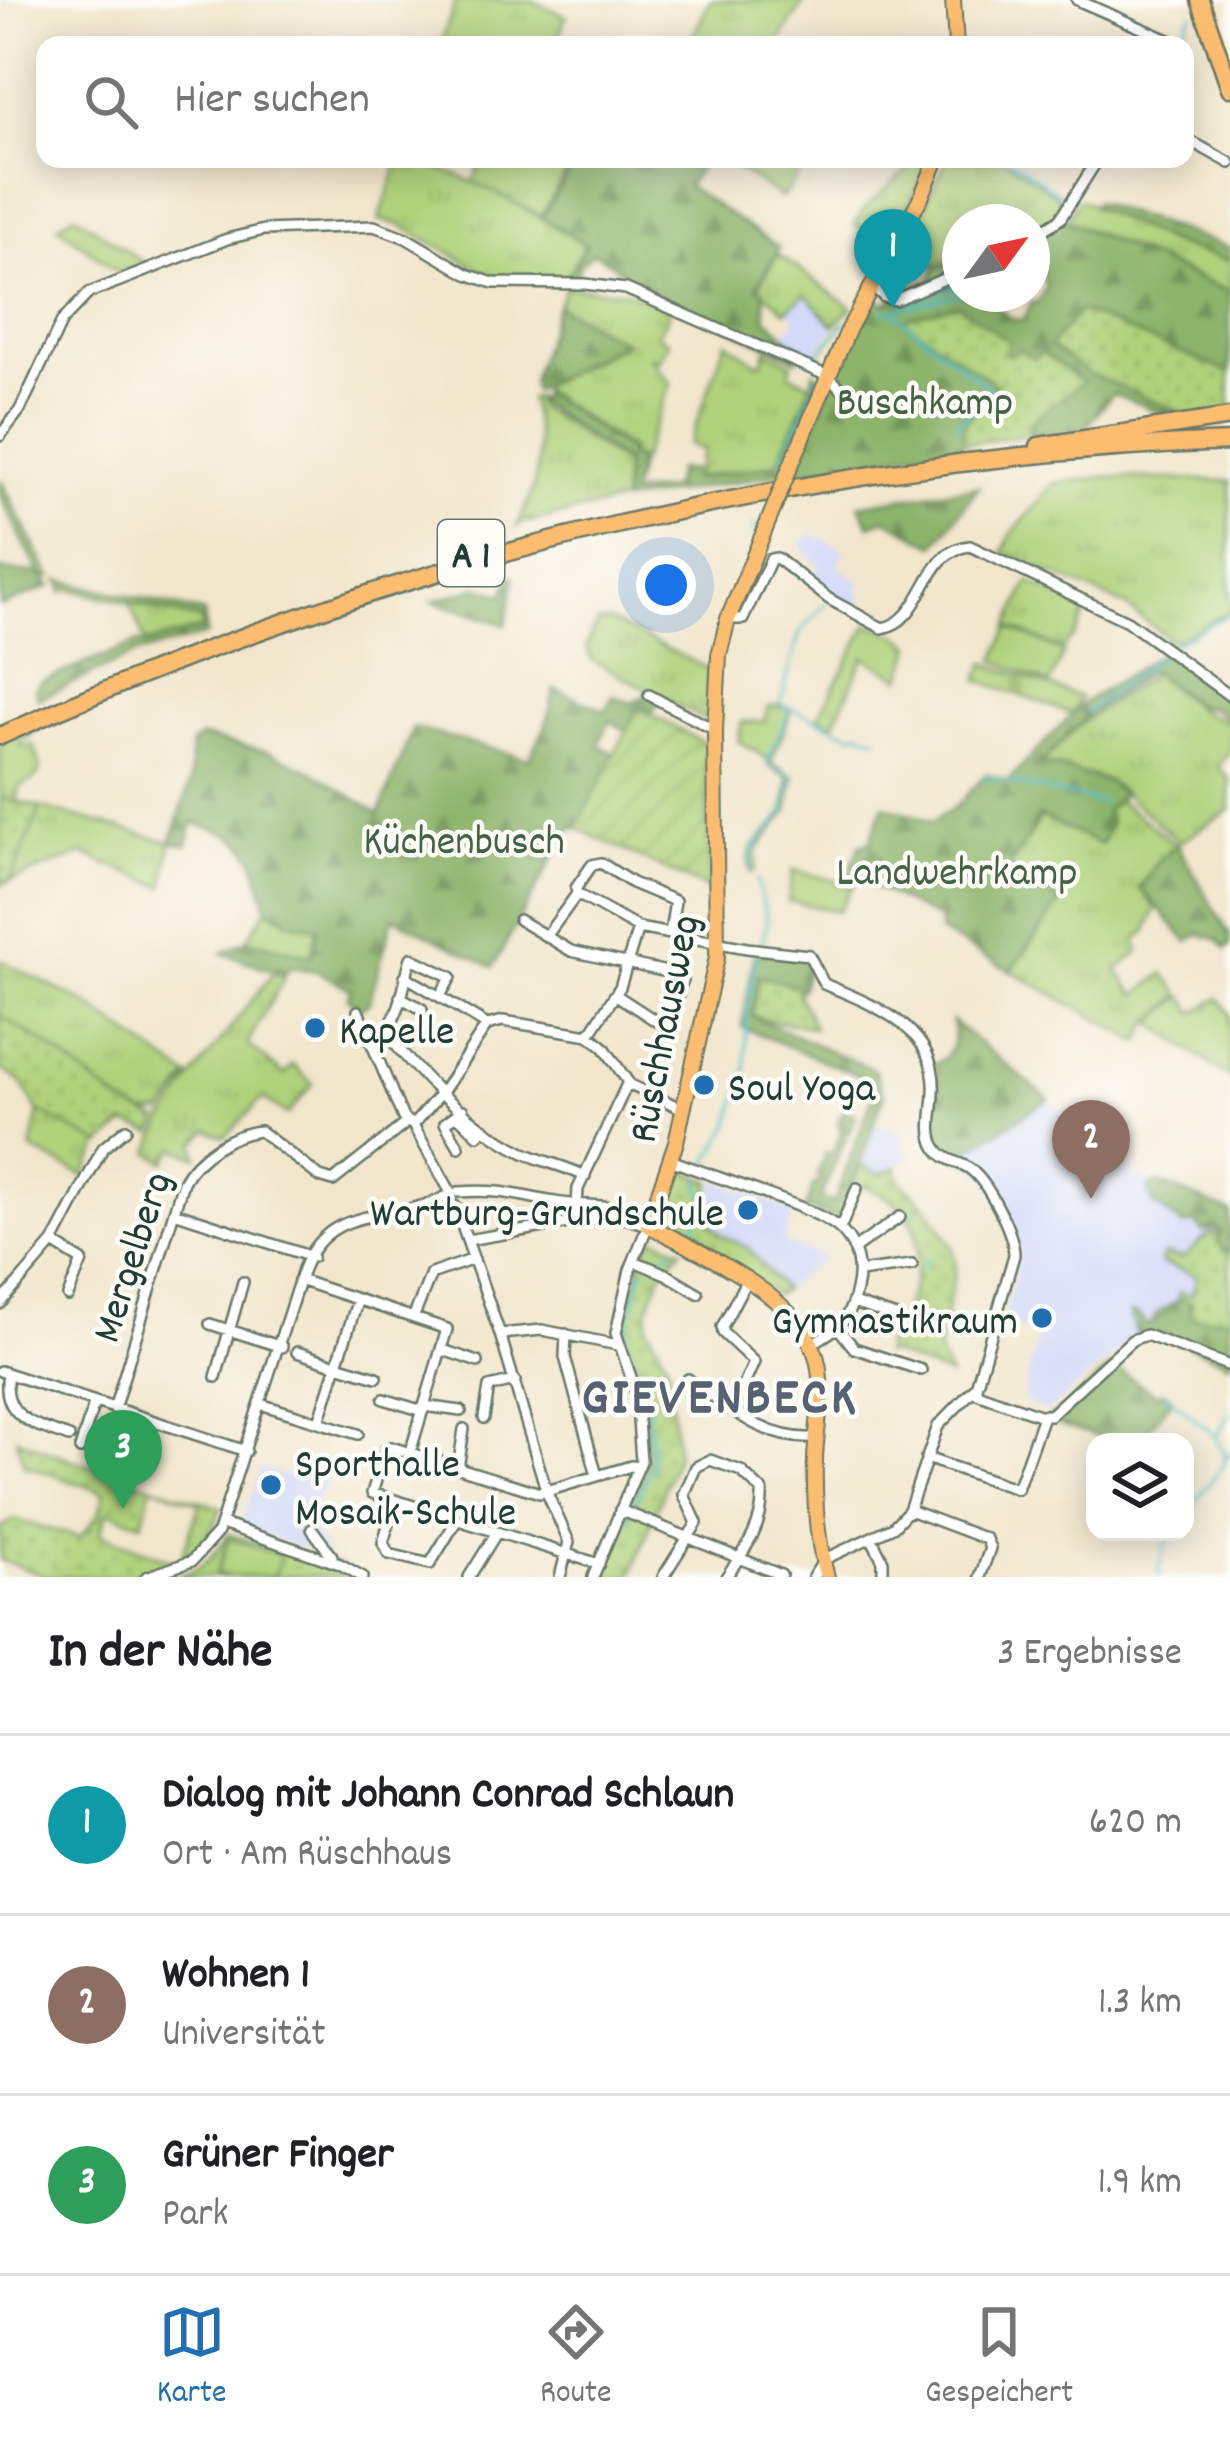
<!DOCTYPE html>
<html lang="de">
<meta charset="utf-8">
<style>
:root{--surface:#fff;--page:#f2f2f2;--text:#202124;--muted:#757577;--line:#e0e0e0;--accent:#1f6fb2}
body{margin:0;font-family:Dekko,sans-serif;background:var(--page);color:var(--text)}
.controls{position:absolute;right:36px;bottom:36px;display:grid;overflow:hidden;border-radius:24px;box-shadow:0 6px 30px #0003}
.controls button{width:108px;height:108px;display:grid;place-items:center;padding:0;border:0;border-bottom:3px solid var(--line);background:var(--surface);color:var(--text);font:60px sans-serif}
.compass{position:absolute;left:942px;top:204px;width:108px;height:108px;border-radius:50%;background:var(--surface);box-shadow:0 6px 30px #0003;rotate:57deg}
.you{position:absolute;left:666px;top:585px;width:42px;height:42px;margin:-30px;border:9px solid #fff;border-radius:50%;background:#1a73e8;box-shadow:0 0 0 18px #1a73e833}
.badge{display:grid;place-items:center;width:78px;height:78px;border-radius:50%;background:var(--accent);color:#fff;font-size:39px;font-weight:700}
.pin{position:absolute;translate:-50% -99px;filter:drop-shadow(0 3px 6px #0008)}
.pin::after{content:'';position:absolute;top:63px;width:42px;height:36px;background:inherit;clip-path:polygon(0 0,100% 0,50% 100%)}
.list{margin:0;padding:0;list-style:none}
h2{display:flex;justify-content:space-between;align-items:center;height:156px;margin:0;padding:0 48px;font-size:51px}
h2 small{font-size:39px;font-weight:400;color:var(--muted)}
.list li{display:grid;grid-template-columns:78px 1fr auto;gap:36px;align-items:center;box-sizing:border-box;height:180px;padding:0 48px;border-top:3px solid var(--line)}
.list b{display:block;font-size:45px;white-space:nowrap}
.list p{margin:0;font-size:39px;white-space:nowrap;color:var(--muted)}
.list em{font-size:39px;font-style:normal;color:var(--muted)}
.icon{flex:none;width:66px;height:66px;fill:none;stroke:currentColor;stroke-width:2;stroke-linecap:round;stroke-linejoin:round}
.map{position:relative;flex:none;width:1230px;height:1577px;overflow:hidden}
.search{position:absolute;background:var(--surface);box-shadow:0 6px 30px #0003;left:36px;right:36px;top:36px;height:132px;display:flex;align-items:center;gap:30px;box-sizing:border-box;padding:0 42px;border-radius:24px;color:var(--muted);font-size:45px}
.sheet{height:696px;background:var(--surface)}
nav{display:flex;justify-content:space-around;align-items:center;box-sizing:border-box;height:168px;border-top:3px solid var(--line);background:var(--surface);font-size:33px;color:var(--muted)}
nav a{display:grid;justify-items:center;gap:6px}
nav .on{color:var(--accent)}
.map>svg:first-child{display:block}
.built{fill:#d3d9f9}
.grass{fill:url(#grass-tufts);stroke:#688858;stroke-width:3}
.forest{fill:url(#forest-firs);stroke:#567850;stroke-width:3}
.cemetery{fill:url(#cemetery-stones);stroke:#688858;stroke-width:3}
.park{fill:url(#park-dots);stroke:#688858;stroke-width:3}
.garden{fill:url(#garden-furrows);stroke:#688858;stroke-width:3}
.pitch{fill:#b0d27b;stroke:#688858;stroke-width:3}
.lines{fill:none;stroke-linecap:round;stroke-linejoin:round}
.stream{stroke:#4fbdc7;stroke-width:3}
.minor-casing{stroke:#697869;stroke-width:14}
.major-casing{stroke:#697869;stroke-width:18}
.highway-casing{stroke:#697869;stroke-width:21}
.minor{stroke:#fff;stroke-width:9}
.major{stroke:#fcbd6f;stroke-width:14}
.highway{stroke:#fcbd6f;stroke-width:16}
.major-bridge-casing{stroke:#697869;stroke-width:18;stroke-linecap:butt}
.major-bridge{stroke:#fcbd6f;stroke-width:14}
.poi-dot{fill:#1f6fb2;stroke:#fdfcf7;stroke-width:4.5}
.labels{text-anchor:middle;stroke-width:9;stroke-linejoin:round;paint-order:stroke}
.shield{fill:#fdfcf7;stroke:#62766e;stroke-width:3}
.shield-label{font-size:39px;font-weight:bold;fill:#1f3d34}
.park-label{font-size:42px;fill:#436246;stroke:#fdfcf7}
.poi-label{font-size:42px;fill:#1f3d34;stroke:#fdfcf7;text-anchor:start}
.street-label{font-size:42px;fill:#1f3d34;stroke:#fdfcf7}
.district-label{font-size:54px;font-weight:bold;letter-spacing:3px;fill:#566172;stroke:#fdfcf7}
</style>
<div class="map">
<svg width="1230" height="1577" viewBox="0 0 1230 1577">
<defs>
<pattern id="grass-tufts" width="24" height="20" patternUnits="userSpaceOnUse" patternTransform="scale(3)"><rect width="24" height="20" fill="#b0d27b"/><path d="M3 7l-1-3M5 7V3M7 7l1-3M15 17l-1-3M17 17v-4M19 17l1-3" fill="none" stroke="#97b56b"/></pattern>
<pattern id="forest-firs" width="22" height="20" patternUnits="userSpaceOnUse" patternTransform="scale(3)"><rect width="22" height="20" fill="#8cb46b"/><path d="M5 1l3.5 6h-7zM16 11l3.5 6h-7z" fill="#729459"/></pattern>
<pattern id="cemetery-stones" width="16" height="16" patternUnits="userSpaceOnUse" patternTransform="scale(3)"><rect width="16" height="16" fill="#b0d27b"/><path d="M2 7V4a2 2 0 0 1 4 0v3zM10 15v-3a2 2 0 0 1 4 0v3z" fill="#97b56b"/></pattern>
<pattern id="park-dots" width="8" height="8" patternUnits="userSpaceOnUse" patternTransform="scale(3)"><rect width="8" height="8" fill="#b0d27b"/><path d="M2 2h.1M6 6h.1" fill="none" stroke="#97b56b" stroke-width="1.8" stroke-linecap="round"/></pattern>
<pattern id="garden-furrows" width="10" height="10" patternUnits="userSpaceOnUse" patternTransform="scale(3)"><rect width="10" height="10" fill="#b0d27b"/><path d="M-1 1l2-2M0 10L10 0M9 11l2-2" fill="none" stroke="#97b56b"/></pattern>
</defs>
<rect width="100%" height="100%" fill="#fdfcf7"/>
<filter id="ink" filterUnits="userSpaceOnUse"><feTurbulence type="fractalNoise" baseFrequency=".00833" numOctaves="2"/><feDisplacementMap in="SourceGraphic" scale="24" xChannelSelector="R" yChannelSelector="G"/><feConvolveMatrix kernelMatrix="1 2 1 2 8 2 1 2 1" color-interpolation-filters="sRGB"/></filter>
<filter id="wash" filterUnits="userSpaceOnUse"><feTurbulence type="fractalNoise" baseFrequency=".004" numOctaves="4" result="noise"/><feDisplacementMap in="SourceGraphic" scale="48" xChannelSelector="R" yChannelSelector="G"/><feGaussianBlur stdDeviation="2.7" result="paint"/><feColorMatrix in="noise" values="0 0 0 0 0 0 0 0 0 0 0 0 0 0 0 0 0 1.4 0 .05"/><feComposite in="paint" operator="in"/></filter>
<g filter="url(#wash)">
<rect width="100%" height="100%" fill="#f2e6cc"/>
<path class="built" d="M805 295 834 327 808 363 798 359 803 350 784 335 796 319 789 310Z
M812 534 845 550 837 566 861 582 856 590 863 595 854 610 813 585 812 578 819 565 804 551 802 543Z
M1020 1075 1140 1178 1230 1212V1363L1158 1333 1142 1332 1047 1412 1026 1403 1023 1392 1038 1335 1002 1322 1019 1259V1240L985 1177 969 1162V1149L999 1131Z
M876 1123 903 1134 901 1146 907 1150 909 1160 880 1173 862 1166Z
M716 1180 794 1212 783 1243 823 1256 821 1261 783 1290 748 1248 718 1230 706 1215Z
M297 1456 328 1475 324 1488 303 1516 329 1556 239 1528 261 1468 290 1477Z"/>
<path class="grass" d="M456 0H531L566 16 556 45H440Z
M710 0H805L777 45H689Z
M400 159C464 169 530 211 585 245L565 279 495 278 398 224 379 220Z
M483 159H572L574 160 541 215 473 182Z
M722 159H808L782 198Z
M947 159H1004L1067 203 1053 223 1032 235V222H960V259L925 266 903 250Z
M917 161 927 169 887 244 854 225 865 208Z
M1079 199 1173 244 1230 261V292L1066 220Z
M74 214 146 264 119 273 58 226Z
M778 254 852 308 834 325 805 294 786 311 758 287Z
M565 287 624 291 672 309 657 335 669 342 659 361 649 356 671 383 640 462 630 455V449L539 388 625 343 558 306Z
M726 341 757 363 763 361 766 350 792 363 789 374 812 384 777 464 694 478 703 450 689 444Z
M535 397 537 406 625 464 622 501 530 522V519L517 526C542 478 543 451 529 399Z
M1107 477 1230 481V611L1173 642 1126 606 1003 552 1011 535 1054 483Z
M1029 582 1087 608 1075 636 1061 649 1009 626Z
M129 602 202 620 204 629 146 644Z
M610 621 708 669V721L592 660 586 647 598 622Z
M868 624 897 634 913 645 902 678 864 657 834 724 818 717Z
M1151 671 1200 711 1230 723V751L1218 767 1230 779V810L1180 842 1109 781 1043 763C1069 725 1111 702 1148 678Z
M778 705 792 710 771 763 795 777 788 811 757 851 755 871 751 873C741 845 768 837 781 816 787 806 787 789 789 778L769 767 766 758 738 741 742 722 765 721 767 707Z
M30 730H36L21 743 22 748 34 745 41 768 35 779 19 787 16 801 171 842 164 887 82 854 0 885V743Z
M1118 800 1176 845 1158 861 1140 888 1156 909 1146 932 1137 939 1139 952 1117 970 1136 995 1164 973 1181 995 1149 1023 1140 1042 1011 971 1060 903 1009 868 1041 816 1106 810Z
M793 870 853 885 838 911 788 901Z
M267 908 288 921 318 928 312 957 247 940Z
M0 960 87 1004 189 1077 163 1113 138 1114 0 1026Z
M274 972 285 976 247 1044 284 1075 293 1065 313 1084 287 1115 263 1098 225 1137 208 1130 195 1143 198 1157 175 1148 165 1162 150 1152 164 1121 191 1079Z
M1183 996 1195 1013 1219 998 1230 1014V1078L1152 1023Z
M0 1067 69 1079 127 1124 100 1145 84 1176 31 1149 39 1111 20 1080Z"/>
<path class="forest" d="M578 159H705L687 186 779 248 757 287 764 293 766 317 801 351 797 359 658 295 594 252 580 264 575 280 566 279 586 245 542 217Z
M1095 202 1230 248V261L1172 243 1093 207Z
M1061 219 1230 293V373L1080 311 1050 346 1089 374 1197 419H1177L1113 393 1085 429 1030 435 1029 422 1082 381 1034 360 1010 356 957 304 999 386 965 422 962 444 793 474 870 293 887 304 892 298 932 278 935 268 960 261V276L943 288 960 283V294H981L1011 319 1024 320 1031 303 1039 301 1046 287 1032 239Z
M557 306 624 342 533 390 532 379Z
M813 372 824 378 783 473 623 502 626 463 537 401 542 392 630 451 628 455 639 463 630 494 671 489 677 470 695 471 694 479 777 464 812 385Z
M0 479 51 577H42L51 586 0 607V570L40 574 0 496Z
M979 486 935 545 885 519 870 525 859 505Z
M511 576 515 577 506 625 433 601 479 587 504 595Z
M59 580 204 613 206 635 136 654 38 699 35 689 40 682 137 643 146 644 204 628 201 620 69 589 63 592Z
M1164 651 1230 701V720L1210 707 1201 708 1150 670 1087 714 1079 706Z
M555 689 606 711 613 696 631 703 646 695 658 702 652 715 638 709 627 730 609 721 599 745 615 754 577 828 569 829 493 967 393 917 369 1003 357 1009 348 997 351 989 317 971 289 967 285 975 223 953 247 940 311 956 318 928 288 921 267 908C252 850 255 838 193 823L187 845 171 842 190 783 191 744 202 737 269 752 312 771 379 814 413 728 529 759 546 725Z
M1077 709 1086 717 1042 763 1109 782 1122 795 1106 810 1110 824 1101 845 1041 817 1009 868 1061 902 1011 971 940 932V920L860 880 853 885 845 882 860 845 870 842 884 805 932 822 958 805 986 774 1008 781Z
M1177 844 1229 934 1230 945 1226 949 1217 939 1199 934 1188 942 1141 889 1158 861Z
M755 952 810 958 802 988 759 976 751 1016 874 1070 884 1095 840 1219 805 1209 814 1184H818L821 1178 817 1176 826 1153 832 1154 841 1133 838 1123 843 1110 856 1116 820 1198 834 1203 875 1091 863 1077 742 1027Z
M952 1021 1049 1099 970 1149 969 1162 945 1152 935 1115 938 1084 935 1064C952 1056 957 1039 952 1021Z
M1159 1183 1230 1212 1229 1251 1221 1248 1217 1240 1221 1232 1214 1225 1205 1231 1193 1223 1184 1226 1153 1203 1149 1188Z
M1182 1298H1188L1192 1318 1230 1317V1363L1158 1333 1137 1334 1130 1313 1137 1314 1149 1326Z
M1111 1366 1158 1395 1163 1391 1173 1398 1139 1441 1119 1442 1050 1422 1049 1418 1062 1411Z"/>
<path class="cemetery" d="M985 663 1080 697 1072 714 978 680Z"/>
<path class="park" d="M958 304 1009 342 1005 351 1010 356 1018 349 1034 359 1042 352 1083 382 1030 422V435L962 444 965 422 998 386 902 319Z
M1080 311 1230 373V412L1197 419 1089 374 1050 346Z
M0 798 41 808 11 879 0 882Z
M759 976 802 988 798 994 814 1028C792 1021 773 1025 752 1015Z
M0 1016 43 1042 120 1102 159 1121 154 1133 125 1124 102 1145 38 1111 21 1082 0 1068Z
M860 1165 880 1174 896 1167 898 1178 929 1209 952 1247 956 1267 938 1350 949 1376 889 1353 883 1354C886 1337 895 1327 903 1312 917 1284 928 1227 898 1205 889 1197 876 1192 865 1186L857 1189 852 1185Z
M679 1168 711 1181 706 1217 720 1234 748 1248 783 1290 776 1295 703 1246 661 1223 658 1216Z
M1214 1225 1222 1232 1217 1240 1225 1252 1230 1250V1317L1192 1318 1189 1315 1192 1303 1182 1298 1153 1323 1155 1315 1177 1300 1179 1292 1192 1295 1197 1276 1161 1263 1164 1254 1183 1258 1207 1236 1219 1233 1212 1227 1211 1231H1205Z
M653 1237 682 1249 661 1273 648 1311 647 1326 667 1362 677 1454 631 1577 598 1575 646 1465 643 1390 624 1331 642 1255Z
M16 1438C83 1467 153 1485 221 1508 214 1532 203 1550 180 1562L200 1503 152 1486 142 1523 108 1512 100 1534 176 1562 174 1564 127 1577H48L0 1560V1527L15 1520 80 1537C94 1523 102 1513 104 1492L24 1465Z
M228 1534 331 1562 361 1577H176C201 1569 216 1556 228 1534Z"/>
<path class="garden" d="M638 708 706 744 710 890 577 828Z"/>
<path class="pitch" d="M1009 628 1064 652 1050 684 995 660Z
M229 1538 281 1555 274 1577H229L217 1573Z"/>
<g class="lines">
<path class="stream" d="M1175 45 1193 13
M1009 159 1067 199
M904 301 960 286
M896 309 960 294
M883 313 889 309 900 317 989 388 957 425
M818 367 817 356 845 322
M780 462 817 382 816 376
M754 536 756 523
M1173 644 1230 614
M793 709 854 735 857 731 878 739
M1086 713 1162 654
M983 776 1103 803
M751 868 752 852 783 814 793 777 770 766 769 759 790 708 780 704 800 632 826 604
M757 880 767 922 761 945
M705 1168 729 1127 746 1073V1012L757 954
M912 1208 916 1215
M680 1229 697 1224 705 1197 699 1186 700 1177
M925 1260V1268
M651 1264 674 1250
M1164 1393 1213 1434 1225 1453
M1216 1437 1230 1413
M1185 1516 1225 1463V1453L1230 1455
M604 1564 611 1557 652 1465 646 1386 627 1344V1323L643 1270
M1160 1577 1158 1570 1170 1532"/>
</g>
</g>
<g filter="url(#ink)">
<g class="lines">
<defs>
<path id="minor" d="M1077 0 1171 41 1168 45
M1185 138 1230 163
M1032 237 1060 219 1098 159
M871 285 884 297 895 300 960 272
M0 436 20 410 62 321 89 293 227 239 264 230 374 226 406 238 467 274 493 283 585 284 626 289 828 376 851 398
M728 619H743L771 559 777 558 829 599 882 628C926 621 922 550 970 546L1127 621 1230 696
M649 695 715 730
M577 894 638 928 747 948 809 955 824 984C873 1005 938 1027 934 1092 934 1110 927 1132 936 1147 943 1160 956 1161 967 1167 987 1179 1014 1233 1014 1255L976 1387 938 1426 909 1510 893 1527 825 1559 813 1577
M519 920 571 951 676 974 682 981 670 1024 656 1021 616 995
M547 935 577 894 576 888 592 865 601 863 632 883 675 901 670 933
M405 976 487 1025
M400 997 422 1009
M358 1011 403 1118 413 1125 450 1191
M386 1032C417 1075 474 1128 522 1152 543 1162 565 1166 585 1176
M380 1034C402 1021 403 982 411 958L451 977 440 996
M589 1035 620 987 638 928
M457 1115 478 1135 484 1128
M413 1125 443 1091 487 1025 503 1021 589 1035 604 1047 630 1085 683 1109
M459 1147 445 1123 463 1110
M671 1160C708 1176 818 1207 841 1230 858 1247 861 1269 856 1290 850 1320 837 1330 811 1344
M458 1192C501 1189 514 1195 555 1202 585 1208 624 1199 648 1225
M577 1205 578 1189 628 1082
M455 1206 500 1334 547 1493 569 1542 560 1577
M174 1212 312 1257
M606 1212 647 1225
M840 1229 857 1188
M467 1240 604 1217 607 1212
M53 1243 82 1261 68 1296
M854 1249 900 1217
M634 1261 666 1274 698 1293
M859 1272 912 1265
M299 1280 447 1329 410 1453
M358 1299 337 1365 377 1377
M853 1303 896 1317
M0 1304 53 1243 103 1148 126 1129
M414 1316 431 1274 474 1259
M210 1324 282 1347
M839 1329 854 1348 921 1370
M500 1334 542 1330 618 1345
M566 1334 565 1357 597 1476
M443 1350 478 1362
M0 1371 246 1451
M8 1374C0 1418 36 1425 69 1437
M216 1377 243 1282
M688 1379C729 1407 764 1441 816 1438
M974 1392 1039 1415H1050L1132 1340 1146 1335 1230 1366
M384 1399 423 1411
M260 1404 319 1422 337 1365 297 1352
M424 1406 461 1411
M114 1409 183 1182C196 1157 232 1133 260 1131L320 1177 333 1181 406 1123
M733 1410 754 1362 723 1333 722 1327 746 1281
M484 1418 489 1387 515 1381
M319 1422 358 1434
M80 1449 94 1403
M926 1458 1017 1489 1043 1416
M458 1468 464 1429
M395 1501 383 1543 389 1554 430 1564 457 1520
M620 1510 781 1575
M909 1510 986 1539 990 1548 980 1577
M222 1524 340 1564 363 1577
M312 1529 332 1556V1561
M872 1539 883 1561V1577
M599 1564 372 1493 386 1449 391 1447 540 1493 631 1466 639 1467
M146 1577 192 1561 218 1532 303 1269C330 1201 391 1224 445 1197
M469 1577 497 1532
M593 1577 641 1461 636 1392 616 1333 630 1270 648 1225
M663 1577 697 1523 684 1495 696 1467 710 1460 741 1471 762 1491C764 1526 745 1550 726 1577"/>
<path id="major" d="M953 0 956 45
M789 470 849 328 922 195 937 159
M775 505 728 619 719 655 715 730 717 957 676 1142 648 1225C699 1252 791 1292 814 1350 827 1381 816 1426 815 1459 814 1500 816 1538 827 1577"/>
<path id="highway" d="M1200 0 1230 88
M1039 446 1230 417
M0 736C386 561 805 456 1230 442"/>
</defs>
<use href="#minor" class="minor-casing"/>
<use href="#major" class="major-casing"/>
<use href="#highway" class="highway-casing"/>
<use href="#minor" class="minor"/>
<use href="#major" class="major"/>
<use href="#highway" class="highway"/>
<defs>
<path id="major-bridge" d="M775 505 789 470"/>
</defs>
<use href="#major-bridge" class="major-bridge-casing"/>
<use href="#major-bridge" class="major-bridge"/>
</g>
</g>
<g class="poi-dot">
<circle cx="315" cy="1028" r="12"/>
<circle cx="704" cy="1085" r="12"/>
<circle cx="748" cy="1210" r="12"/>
<circle cx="1042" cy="1318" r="12"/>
<circle cx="271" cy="1485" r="12"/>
</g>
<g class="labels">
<rect class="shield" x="438" y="520" width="66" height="66" rx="9"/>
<g class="shield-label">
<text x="471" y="567">A 1</text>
</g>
<g class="park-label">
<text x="925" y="414">Buschkamp</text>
<text x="464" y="853">Küchenbusch</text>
<text x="957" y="884">Landwehrkamp</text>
</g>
<g class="poi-label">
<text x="339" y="1043">Kapelle</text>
<text x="728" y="1100">Soul Yoga</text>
<text x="724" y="1225" text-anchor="end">Wartburg-Grundschule</text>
<text x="1018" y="1333" text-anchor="end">Gymnastikraum</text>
<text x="295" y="1476">Sporthalle<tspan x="295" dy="48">Mosaik-Schule</tspan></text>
</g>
<g class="street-label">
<text transform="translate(661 1028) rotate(-79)" y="15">Rüschhausweg</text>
<text transform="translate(129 1256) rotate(-72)" y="15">Mergelberg</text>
</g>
<g class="district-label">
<text x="720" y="1412">GIEVENBECK</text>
</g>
</g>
</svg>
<div class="controls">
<button><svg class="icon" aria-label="layers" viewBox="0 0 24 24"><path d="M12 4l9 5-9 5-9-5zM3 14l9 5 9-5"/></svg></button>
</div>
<svg class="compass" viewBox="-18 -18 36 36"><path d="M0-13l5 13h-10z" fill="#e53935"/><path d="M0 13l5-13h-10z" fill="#757577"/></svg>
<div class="you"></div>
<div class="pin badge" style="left:893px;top:308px;background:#0f9aa8">1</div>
<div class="pin badge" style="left:1091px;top:1199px;background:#8d6e63">2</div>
<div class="pin badge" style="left:123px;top:1509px;background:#2e9e5b">3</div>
<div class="search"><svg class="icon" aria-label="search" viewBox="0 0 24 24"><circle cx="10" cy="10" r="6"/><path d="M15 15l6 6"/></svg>Hier suchen</div>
</div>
<section class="sheet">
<h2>In der Nähe<small>3 Ergebnisse</small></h2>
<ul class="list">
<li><span class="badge" style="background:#0f9aa8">1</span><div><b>Dialog mit Johann Conrad Schlaun</b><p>Ort · Am Rüschhaus</p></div><em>620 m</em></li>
<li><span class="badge" style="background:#8d6e63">2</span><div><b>Wohnen 1</b><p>Universität</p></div><em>1.3 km</em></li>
<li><span class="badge" style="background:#2e9e5b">3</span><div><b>Grüner Finger</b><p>Park</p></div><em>1.9 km</em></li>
</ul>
</section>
<nav>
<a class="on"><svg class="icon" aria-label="map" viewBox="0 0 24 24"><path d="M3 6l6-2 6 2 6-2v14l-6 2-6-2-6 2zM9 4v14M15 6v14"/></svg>Karte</a>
<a><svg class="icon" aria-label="directions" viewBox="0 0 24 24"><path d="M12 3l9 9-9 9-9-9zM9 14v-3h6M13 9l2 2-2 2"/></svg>Route</a>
<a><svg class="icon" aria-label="saved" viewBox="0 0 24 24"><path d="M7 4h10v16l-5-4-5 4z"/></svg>Gespeichert</a>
</nav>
